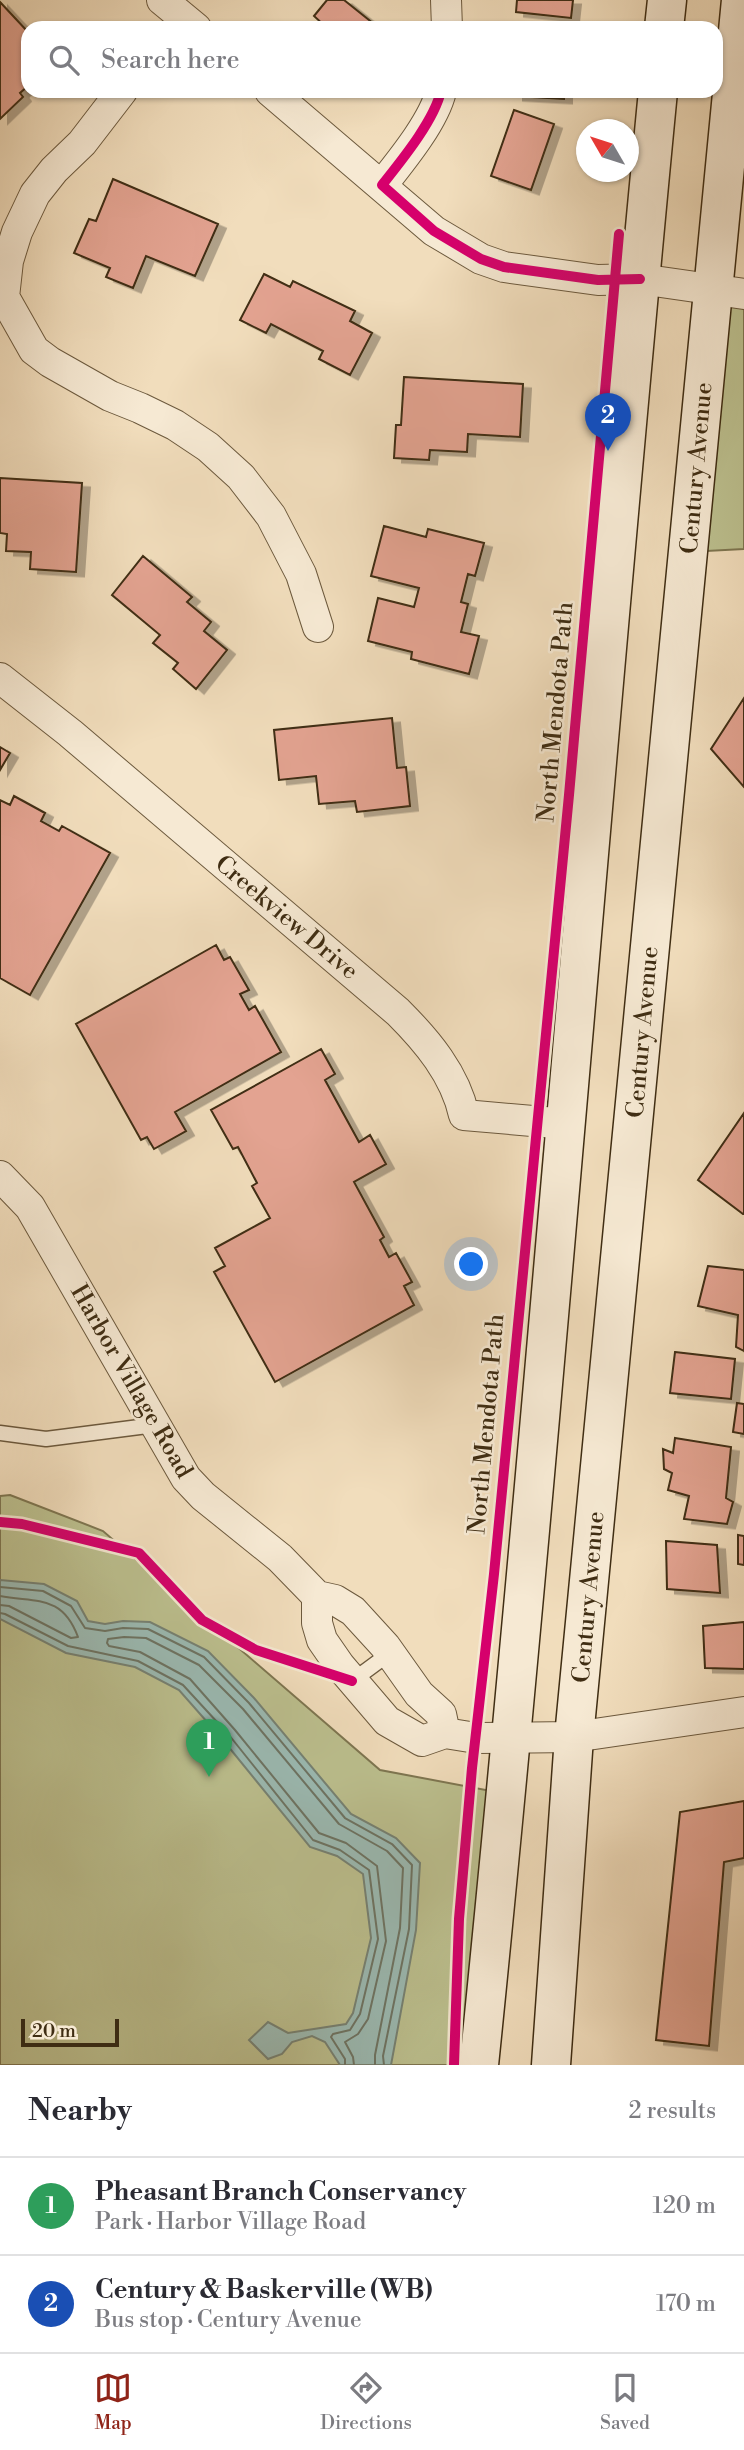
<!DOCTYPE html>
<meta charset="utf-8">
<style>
:root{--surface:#fff;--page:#f2f2f3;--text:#2b2b33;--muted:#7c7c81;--line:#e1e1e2;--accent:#8f2418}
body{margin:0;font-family:"Libre Bodoni",serif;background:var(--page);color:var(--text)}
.compass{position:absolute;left:576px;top:119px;width:63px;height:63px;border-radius:50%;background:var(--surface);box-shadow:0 2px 5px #0004;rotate:309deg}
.scale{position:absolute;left:21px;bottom:18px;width:98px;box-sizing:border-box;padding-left:7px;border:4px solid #3f2d13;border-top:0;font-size:19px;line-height:24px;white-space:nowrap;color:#3f2d13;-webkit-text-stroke:5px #f6e9d3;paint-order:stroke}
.you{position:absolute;left:472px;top:1265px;width:24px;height:24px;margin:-18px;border:5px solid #fff;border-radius:50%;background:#1a73e8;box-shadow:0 0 0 10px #1a73e833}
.badge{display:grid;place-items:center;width:46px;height:46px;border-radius:50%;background:var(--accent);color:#fff;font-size:23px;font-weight:700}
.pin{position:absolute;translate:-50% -58px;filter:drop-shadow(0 2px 4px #0008)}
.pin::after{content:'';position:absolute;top:37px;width:24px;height:21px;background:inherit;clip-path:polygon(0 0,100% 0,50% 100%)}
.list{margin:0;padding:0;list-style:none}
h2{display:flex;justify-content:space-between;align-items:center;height:91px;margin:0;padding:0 28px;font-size:30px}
h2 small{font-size:23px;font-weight:400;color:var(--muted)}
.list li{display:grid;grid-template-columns:46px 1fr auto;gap:21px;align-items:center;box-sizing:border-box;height:98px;padding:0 28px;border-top:2px solid var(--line)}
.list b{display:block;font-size:26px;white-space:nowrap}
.list p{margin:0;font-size:23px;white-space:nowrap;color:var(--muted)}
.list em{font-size:23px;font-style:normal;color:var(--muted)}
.icon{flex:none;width:38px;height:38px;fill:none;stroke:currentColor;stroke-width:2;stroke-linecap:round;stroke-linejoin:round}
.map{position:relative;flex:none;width:744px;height:2065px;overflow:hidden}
.search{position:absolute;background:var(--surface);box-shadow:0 2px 5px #0004;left:21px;right:21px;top:21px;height:77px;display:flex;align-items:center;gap:18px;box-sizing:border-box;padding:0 24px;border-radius:21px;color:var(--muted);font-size:26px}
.sheet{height:287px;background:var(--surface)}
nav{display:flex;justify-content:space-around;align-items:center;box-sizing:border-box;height:98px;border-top:2px solid var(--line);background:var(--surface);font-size:19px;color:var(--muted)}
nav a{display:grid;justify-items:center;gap:4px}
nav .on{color:var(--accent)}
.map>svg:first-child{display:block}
.green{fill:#bcc08f;stroke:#7e7651;stroke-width:2}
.water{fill:#9bbbb4;stroke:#768274;stroke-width:2}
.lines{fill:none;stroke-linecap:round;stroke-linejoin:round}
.shore{stroke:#6d7464;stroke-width:2}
.building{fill:#e3a391;stroke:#3f2d13;stroke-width:2;filter:url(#shadow)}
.service-casing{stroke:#6c593d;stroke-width:17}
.minor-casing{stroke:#6c593d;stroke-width:32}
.secondary-casing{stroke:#3f2d13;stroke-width:41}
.service{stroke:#f6e9d3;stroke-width:14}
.minor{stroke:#f6e9d3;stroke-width:30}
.secondary{stroke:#f6e9d3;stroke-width:38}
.cycleway-casing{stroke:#f6e9d3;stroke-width:15}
.cycleway{stroke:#d6006c;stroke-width:10}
.labels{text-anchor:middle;stroke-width:5;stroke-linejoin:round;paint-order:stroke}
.street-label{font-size:24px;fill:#3f2d13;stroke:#f6e9d3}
</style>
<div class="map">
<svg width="744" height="2065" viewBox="0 0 744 2065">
<defs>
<filter id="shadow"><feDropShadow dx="8" dy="4.5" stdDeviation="0" flood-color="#0004"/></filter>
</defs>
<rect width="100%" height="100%" fill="#f1ddbc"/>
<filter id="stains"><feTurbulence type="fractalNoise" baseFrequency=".00286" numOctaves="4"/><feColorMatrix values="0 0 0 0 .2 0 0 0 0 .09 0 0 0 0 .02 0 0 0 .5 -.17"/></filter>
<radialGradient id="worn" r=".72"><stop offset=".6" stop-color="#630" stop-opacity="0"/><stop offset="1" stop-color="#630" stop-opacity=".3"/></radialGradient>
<path class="green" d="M713 289 744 294V549L688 552Z
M10 1495 103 1531 380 1770 507 1794 479 2065H0V1496Z"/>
<path class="water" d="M0 1580 44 1584 77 1601 88 1621 105 1624 123 1621 150 1622 208 1651 254 1698 351 1814 396 1838 420 1863 416 1930 391 2065H340L325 2042 312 2036 292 2042 282 2054 268 2059 249 2040 268 2022 288 2033 346 2024 353 2013 371 1938 363 1874 337 1856 310 1847 223 1740 179 1690 135 1667 66 1653 0 1619Z"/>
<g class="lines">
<path class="shore" d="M0 1587 43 1591 71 1606 85 1628 105 1631 123 1628 148 1629 204 1657 249 1703 345 1818 392 1844 412 1865 409 1929 383 2056 384 2065
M0 1596C36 1603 62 1594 78 1637L71 1638 9 1606 0 1605
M0 1613 5 1614 68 1646 138 1661 183 1685 229 1735 313 1840 340 1850 369 1870 378 1939 360 2014 350 2030 333 2034 331 2037 345 2059V2065
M354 2065 353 2057 345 2042 358 2034 368 2019 386 1941 377 1866 346 1843 319 1833 235 1730 190 1679 140 1652 109 1646 107 1643 108 1639 124 1637 146 1638 199 1665 243 1709 339 1824 387 1851 403 1868 400 1928 375 2055V2065"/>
</g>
<path class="building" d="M327 0H344L379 28H327L314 16Z
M517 0H573L571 18 516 12Z
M0 2 28 32V86L20 93 23 97 0 119Z
M515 91H564V99L515 96Z
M514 110 554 124 531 190 491 176Z
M113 179 218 224 195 276 146 256 133 288 106 277 110 268 74 253 89 219 96 221Z
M264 274 290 287 293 281 355 311 350 321 372 333 350 375 319 359 323 351 271 324 266 333 240 320Z
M404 377 523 384 520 437 468 434 467 452 430 450 429 460 394 458 396 425H401Z
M0 478 82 483 76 572 30 569 31 552 6 551 7 534 0 533Z
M384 526 426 537 428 529 484 543 475 576 468 574 461 602 468 604 461 632 479 636 469 674 411 659 412 652 368 641 378 598 414 607 419 588 371 576Z
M143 556 192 597 187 602 211 622 204 631 227 650 196 689 173 669 178 663 153 643 160 635 112 595Z
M744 698V787L711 749Z
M392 718 397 768 406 767 410 806 357 812 355 801 319 804 316 776 279 780 274 730Z
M0 747 10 753 0 770Z
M14 796 45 813 41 821 59 831 62 826 110 853 30 995 0 978V800L10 805Z
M216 945 224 960 230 957 249 990 240 994 249 1010 255 1006 281 1052 175 1112 186 1131 154 1149 147 1137 141 1140 76 1024Z
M321 1049 335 1074 325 1080 359 1142 370 1135 386 1164 354 1182 384 1237 380 1240 389 1257 396 1253 412 1282 404 1286 414 1305 275 1382 214 1272 225 1266 215 1248 270 1218 252 1186 257 1183 238 1147 233 1149 211 1110Z
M744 1113V1214H743L698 1180Z
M708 1266 744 1270V1351L736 1347 738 1315 698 1306Z
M675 1352 735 1359 731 1399 670 1393Z
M737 1403 744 1404V1434L733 1432Z
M675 1438 731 1447 726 1498 733 1502 727 1524 684 1519 689 1496 668 1490 672 1473 664 1469 663 1449 673 1453Z
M738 1535 744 1536V1565L738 1564Z
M666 1541 717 1545 720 1593 667 1589Z
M744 1622V1669L705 1668 703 1626Z
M744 1801V1858L724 1862 709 2046 656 2040 680 1812Z"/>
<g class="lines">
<defs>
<path id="service" d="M0 1433 46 1439 155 1425
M352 1681 390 1653"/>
<path id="minor" d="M162 0 196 28
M446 0 447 28
M122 91 82 143 54 170 35 194 17 232 8 261 4 297 34 350 50 362 110 396 140 408 175 425 208 447 241 477 271 516 301 574 318 627
M270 91 434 231 481 259 504 267 598 280 640 279 744 294
M382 185C401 161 434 121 441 91
M0 678 70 733 398 1012C427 1041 455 1074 464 1115L567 1124
M0 1176 30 1207 186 1478 203 1496 280 1558 317 1596 335 1600 353 1611 385 1646 419 1694 441 1714 445 1733
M317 1596V1623L322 1640 340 1666 387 1721 422 1741 445 1733 476 1738 574 1737 744 1712"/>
<path id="secondary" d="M664 28 667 0
M479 2065C546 1408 594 749 658 91
M551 2065 574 1737 741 0"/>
</defs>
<use href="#service" class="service-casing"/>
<use href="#minor" class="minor-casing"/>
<use href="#secondary" class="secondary-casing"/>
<use href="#service" class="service"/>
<use href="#minor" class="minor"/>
<use href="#secondary" class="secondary"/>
<defs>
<path id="cycleway" d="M441 91C434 121 401 161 382 185L434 231 481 259 504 267 598 280 640 279
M0 1522 22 1524 139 1553 202 1620 256 1650 352 1681
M454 2065 459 1919 472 1768 494 1574 569 795 619 234"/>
</defs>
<use href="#cycleway" class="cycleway-casing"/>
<use href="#cycleway" class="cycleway"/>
</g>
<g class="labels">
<g class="street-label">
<text transform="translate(696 468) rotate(-85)" y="8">Century Avenue</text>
<text transform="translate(555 712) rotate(-85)" y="8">North Mendota Path</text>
<text transform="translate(287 917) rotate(40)" y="8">Creekview Drive</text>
<text transform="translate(642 1032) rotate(-85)" y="8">Century Avenue</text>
<text transform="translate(132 1381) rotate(60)" y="8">Harbor Village Road</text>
<text transform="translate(486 1424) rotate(-85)" y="8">North Mendota Path</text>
<text transform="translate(588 1597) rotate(-85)" y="8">Century Avenue</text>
</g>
</g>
<rect width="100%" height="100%" filter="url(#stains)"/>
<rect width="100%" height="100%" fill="url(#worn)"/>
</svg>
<svg class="compass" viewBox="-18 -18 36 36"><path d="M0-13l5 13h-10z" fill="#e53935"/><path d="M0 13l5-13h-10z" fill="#7c7c81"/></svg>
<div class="scale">20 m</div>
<div class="you"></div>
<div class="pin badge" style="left:209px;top:1777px;background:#2e9e5b">1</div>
<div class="pin badge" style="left:608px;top:451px;background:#1a4fb4">2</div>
<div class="search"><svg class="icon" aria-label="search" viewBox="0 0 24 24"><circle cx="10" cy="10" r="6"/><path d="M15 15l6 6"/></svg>Search here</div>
</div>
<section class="sheet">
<h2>Nearby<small>2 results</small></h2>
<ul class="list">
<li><span class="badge" style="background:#2e9e5b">1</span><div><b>Pheasant Branch Conservancy</b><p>Park · Harbor Village Road</p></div><em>120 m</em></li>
<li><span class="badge" style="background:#1a4fb4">2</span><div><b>Century &amp; Baskerville (WB)</b><p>Bus stop · Century Avenue</p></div><em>170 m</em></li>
</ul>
</section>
<nav>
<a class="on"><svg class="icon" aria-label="map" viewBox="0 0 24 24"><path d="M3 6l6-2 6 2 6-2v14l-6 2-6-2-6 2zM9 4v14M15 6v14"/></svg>Map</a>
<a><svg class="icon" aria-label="directions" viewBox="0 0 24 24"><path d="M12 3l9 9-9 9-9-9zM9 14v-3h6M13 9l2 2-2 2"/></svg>Directions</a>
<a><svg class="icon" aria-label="saved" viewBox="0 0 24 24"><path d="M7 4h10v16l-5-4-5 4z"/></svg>Saved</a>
</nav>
